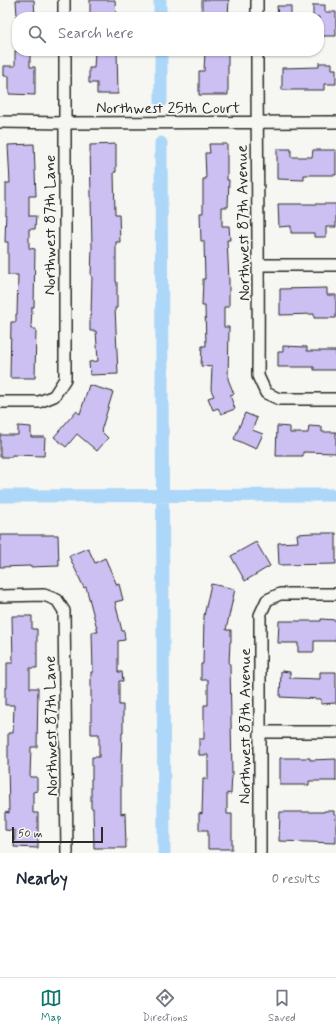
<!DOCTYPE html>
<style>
:root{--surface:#fff;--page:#f6f6f7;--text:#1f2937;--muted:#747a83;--line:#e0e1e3;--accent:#0f766e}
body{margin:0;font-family:Mynerve,sans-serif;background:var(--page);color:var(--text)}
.scale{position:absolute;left:12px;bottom:10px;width:91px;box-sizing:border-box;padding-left:4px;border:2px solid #2b2b2b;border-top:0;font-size:11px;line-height:14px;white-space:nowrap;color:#2b2b2b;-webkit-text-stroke:3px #f6f6f2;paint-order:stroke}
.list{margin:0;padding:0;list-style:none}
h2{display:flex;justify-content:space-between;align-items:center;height:52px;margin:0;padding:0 16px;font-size:17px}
h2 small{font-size:13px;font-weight:400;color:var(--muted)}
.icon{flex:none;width:22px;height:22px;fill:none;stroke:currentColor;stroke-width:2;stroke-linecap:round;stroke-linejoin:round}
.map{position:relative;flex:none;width:336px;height:853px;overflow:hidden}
.search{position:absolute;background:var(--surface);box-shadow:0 1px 3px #0004;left:12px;right:12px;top:12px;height:44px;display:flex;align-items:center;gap:10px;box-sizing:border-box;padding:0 14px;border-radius:16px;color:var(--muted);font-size:15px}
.sheet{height:124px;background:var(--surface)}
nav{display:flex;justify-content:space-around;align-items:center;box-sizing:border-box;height:56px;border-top:1px solid var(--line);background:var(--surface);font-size:11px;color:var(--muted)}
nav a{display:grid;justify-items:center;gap:2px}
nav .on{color:var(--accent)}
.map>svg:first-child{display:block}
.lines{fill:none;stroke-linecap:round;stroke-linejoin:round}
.canal{stroke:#add7f8;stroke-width:13}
.building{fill:#ccc0f2;stroke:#2b2b2b}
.minor-casing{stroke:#2b2b2b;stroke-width:14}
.minor{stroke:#f6f6f2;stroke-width:11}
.labels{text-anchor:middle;stroke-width:3.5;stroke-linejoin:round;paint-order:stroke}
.street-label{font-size:16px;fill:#2b2b2b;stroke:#f6f6f2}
</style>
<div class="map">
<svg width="336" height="853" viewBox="0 0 336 853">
<rect width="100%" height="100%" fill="#f6f6f2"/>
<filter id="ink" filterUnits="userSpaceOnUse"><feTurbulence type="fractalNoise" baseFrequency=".025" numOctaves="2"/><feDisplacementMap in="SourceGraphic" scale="8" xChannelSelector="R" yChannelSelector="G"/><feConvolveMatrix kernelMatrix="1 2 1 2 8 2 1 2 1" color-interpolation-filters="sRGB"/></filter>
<g filter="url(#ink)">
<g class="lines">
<path class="canal" d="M160 0V17
M161 51V102
M161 143 164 853
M0 496 336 495"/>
</g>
<path class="building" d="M16 0H34L35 17H17Z
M90 0H115L116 17H90Z
M202 0H229L228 17H202Z
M313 5H325V12H336V36H319V17H313Z
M277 6H291V17H278Z
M15 51H30V67H35V95L9 94V76H4V66H15Z
M95 51H117L118 94H97V83H89V68H94Z
M205 51H228V95H199V71H204Z
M319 63H332V69H336V84H324V90H282V68L319 67Z
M34 144 36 196H29V216H36L35 229H29V248L35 249 34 307H32L31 329H36L35 378H10L11 322H16V314H17L18 275H8V242H5L6 209V183H10L8 145Z
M116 144V172H114L115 214H119L120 242H116V282H117V308H115L118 374 90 375 89 362 98 361 96 331H90V315H91L92 276H91L92 248 90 145Z
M209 144H227V180H229L228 207H222V226H229L230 240H227L229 280V307H224V327H229L228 379 234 394 230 395 235 409 221 414 218 408 213 410 208 398 214 396 211 390 212 367 201 366 202 346H206L205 306H202L203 279H205L204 241H201L200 213H203V179H206L205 153H210Z
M277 149H291V157H312L313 150H336V175H304V180L277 179Z
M278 204H336V227H326V237H314V233H291V226L279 227Z
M327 288V295H336V318H314V314L280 315V289Z
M283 346 307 347V351H336V370H314V367H278V352H283Z
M89 385 113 392 101 431 108 438 97 451 77 434 66 447 54 437 76 411 80 414Z
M245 413 257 418 252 430 263 434 256 449 234 439Z
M18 426 31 427V437H45L44 456 12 455V457H0V435H18Z
M277 426 290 427V433H308L309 426 322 427V432H336V453L303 452V456H276Z
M313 533H336V564L279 565 278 543 298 542 297 534Z
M0 535H58L59 566 30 567V566L0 567Z
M256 542 270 566 245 581 231 556Z
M88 548 95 563 105 558 117 585 119 584 123 600 115 602 122 631H124L125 640 118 641V672H122L123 681H119V705H123V733H122L121 762V814L125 813 126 848H94L93 808H91V779H92V757H99V734H91V672H93L92 632H98L86 587 84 588 69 556Z
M211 584 235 589 226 630H231V642H230L229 664H230L232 773 231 794 227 793V814H232V849H208V830H199V813L202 814 203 779H208V755H199V739H204V705H208V680H201V664H203L204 616Z
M12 616H32V629H37V668H30V688H38L37 747H31L30 777H37V791L33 792V813H38V848L14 847 15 831 5 830V812L9 813 8 762V733H13L14 705H5V688H7V663H13Z
M321 619 336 620V641H314V652H298V643H278L279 621H321Z
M281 671 290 672V678L320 679V672H336V703L321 704V699L280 697Z
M280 758H310V760L336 759V781H309V785H280Z
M324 811H334V815H336V843L279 841 280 812H324Z"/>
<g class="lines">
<defs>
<path id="minor" d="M64 0V17
M257 17V0
M257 51C257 159 259 268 258 376L266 393 279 399H336
M0 122 65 123 336 122
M259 265H336
M0 402H39L54 396 65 379V51
M0 596 44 595 57 600 64 611 67 853
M260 732H336
M260 853V615L267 600 280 594H336"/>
</defs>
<use href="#minor" class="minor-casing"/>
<use href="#minor" class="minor"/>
</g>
</g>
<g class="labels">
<g class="street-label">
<text x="168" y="113">Northwest 25th Court</text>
<text transform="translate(242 223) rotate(-91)" y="6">Northwest 87th Avenue</text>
<text transform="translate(49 225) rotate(-90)" y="6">Northwest 87th Lane</text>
<text transform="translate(50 726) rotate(-91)" y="6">Northwest 87th Lane</text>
<text transform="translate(244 726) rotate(-90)" y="6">Northwest 87th Avenue</text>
</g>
</g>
</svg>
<div class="scale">50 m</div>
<div class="search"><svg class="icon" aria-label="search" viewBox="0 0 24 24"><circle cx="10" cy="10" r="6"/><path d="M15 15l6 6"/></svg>Search here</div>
</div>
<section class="sheet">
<h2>Nearby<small>0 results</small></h2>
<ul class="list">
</ul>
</section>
<nav>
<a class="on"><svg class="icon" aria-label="map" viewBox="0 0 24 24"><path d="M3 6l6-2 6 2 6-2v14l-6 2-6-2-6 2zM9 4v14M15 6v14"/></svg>Map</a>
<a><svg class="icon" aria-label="directions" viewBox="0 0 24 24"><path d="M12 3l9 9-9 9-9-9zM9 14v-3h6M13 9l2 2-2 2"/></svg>Directions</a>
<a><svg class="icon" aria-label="saved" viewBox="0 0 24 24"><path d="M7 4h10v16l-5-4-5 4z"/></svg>Saved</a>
</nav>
